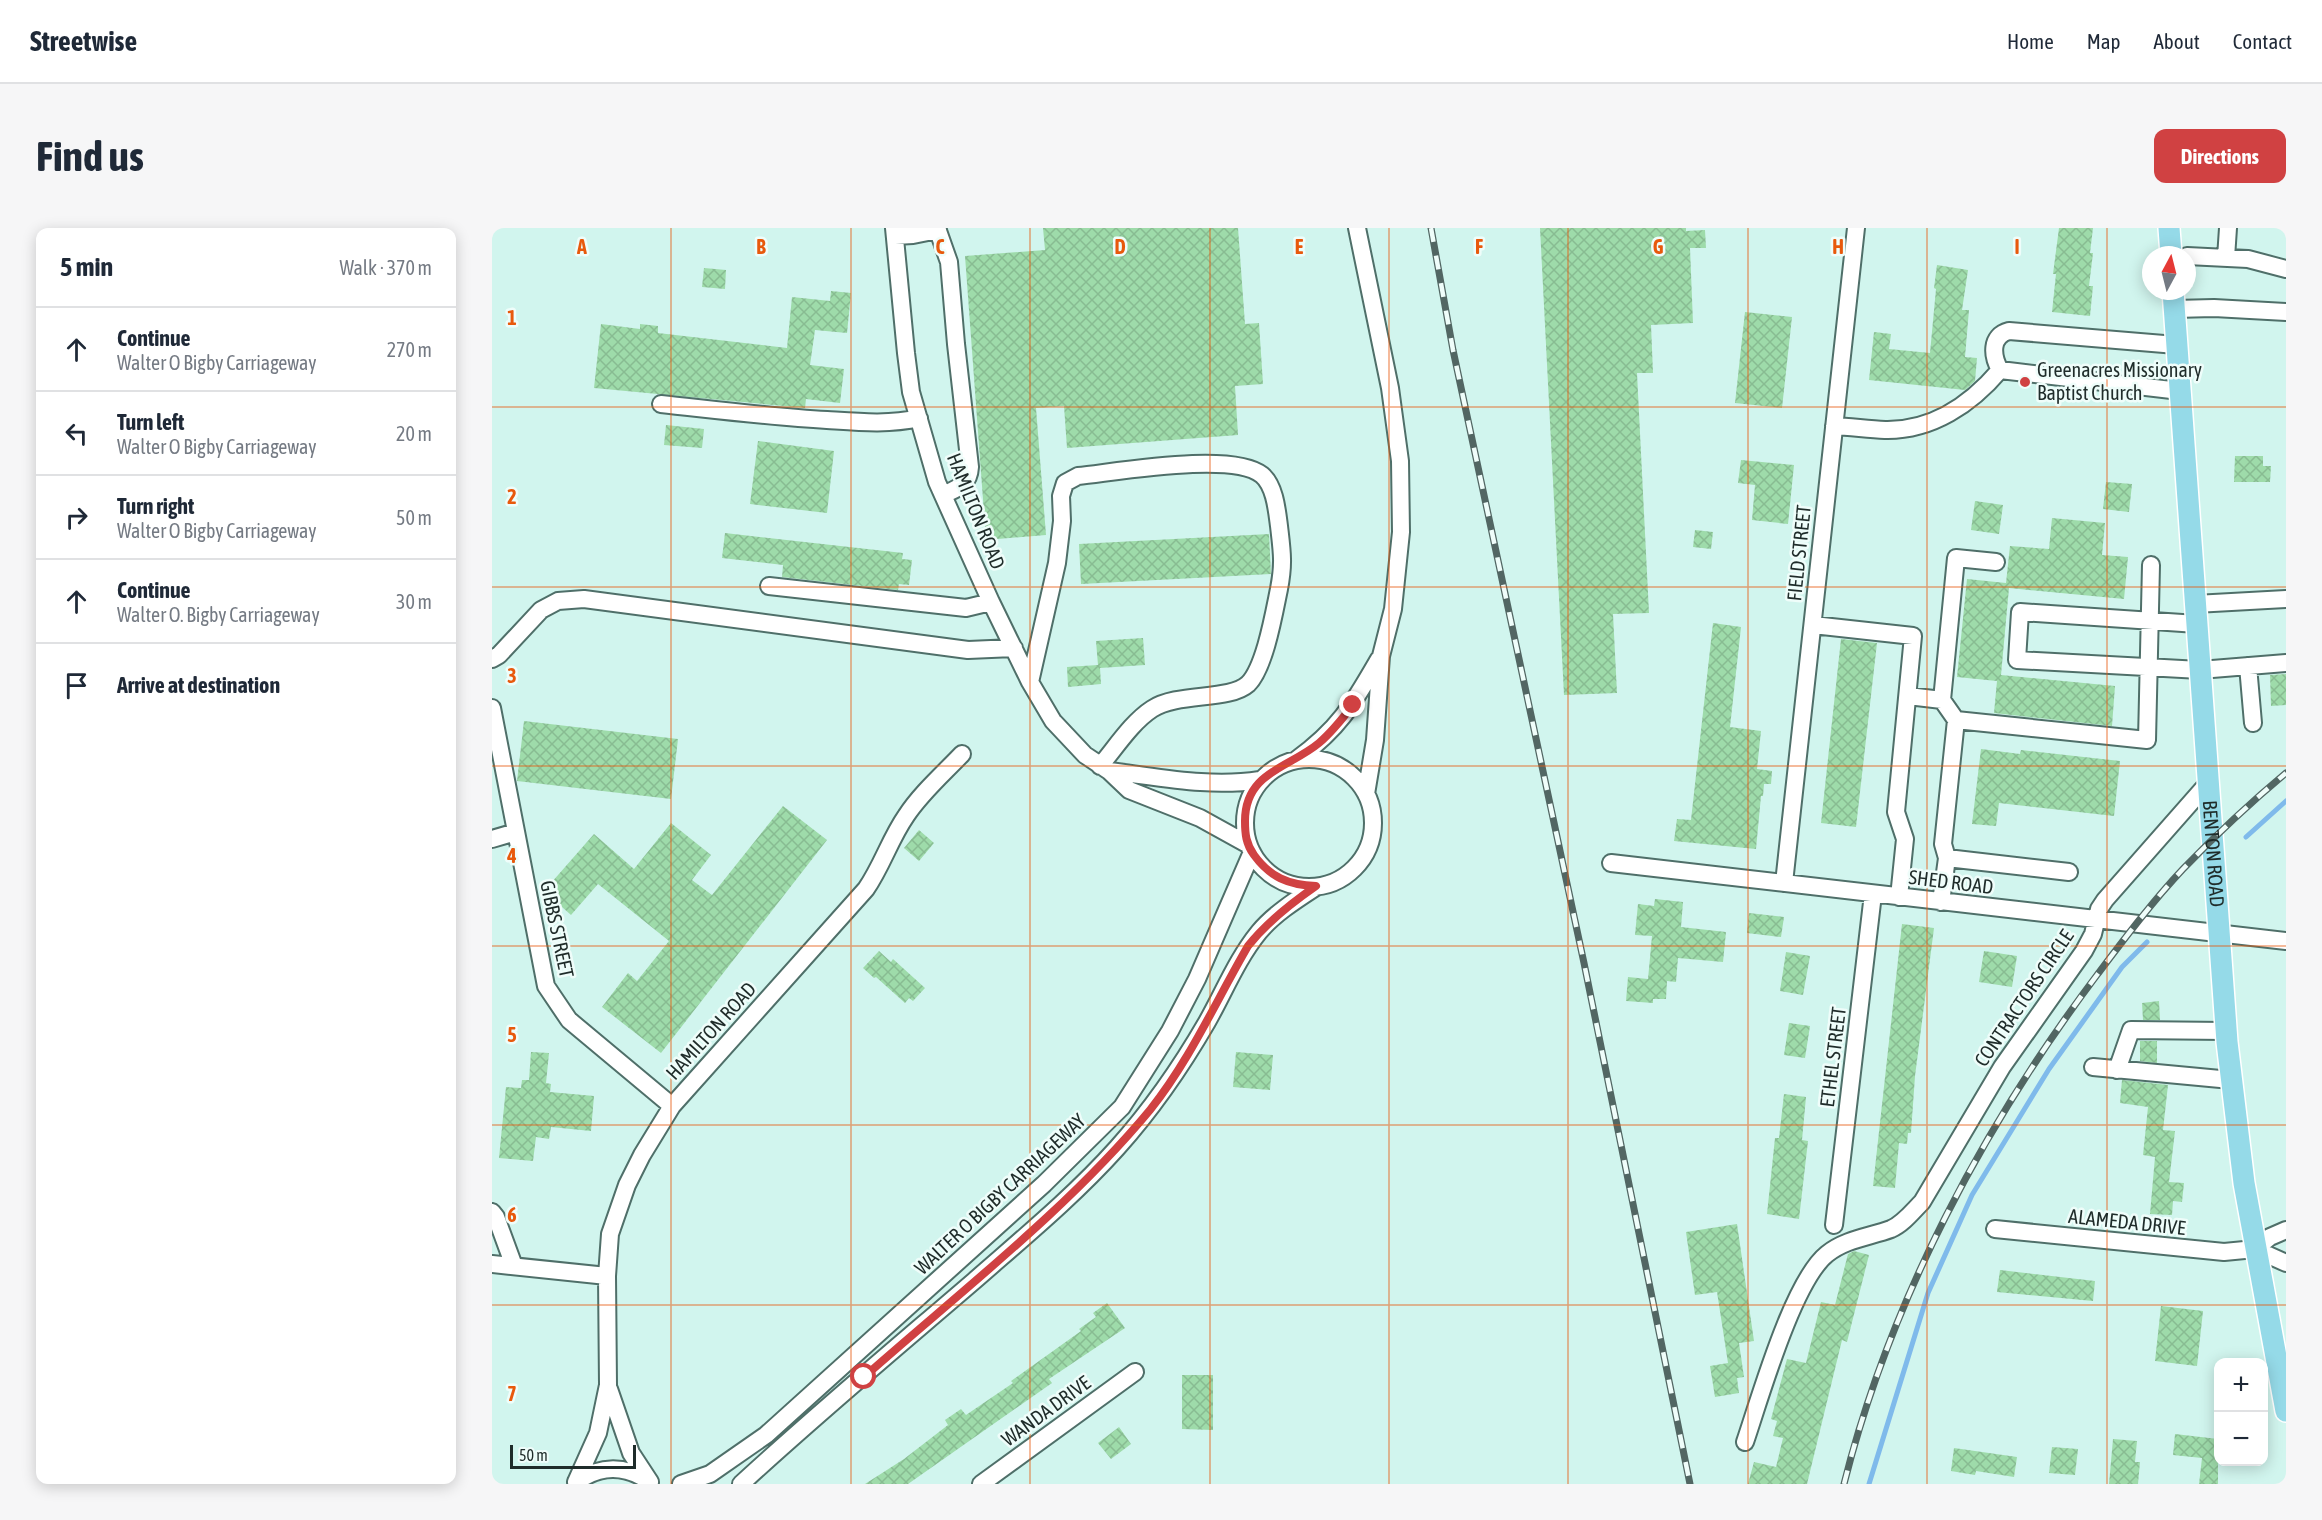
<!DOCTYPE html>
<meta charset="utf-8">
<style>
:root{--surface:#fff;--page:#f6f6f7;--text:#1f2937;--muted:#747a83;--line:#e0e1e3;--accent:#d04142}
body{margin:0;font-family:"Asap Condensed",sans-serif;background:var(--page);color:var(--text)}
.controls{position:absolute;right:18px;bottom:18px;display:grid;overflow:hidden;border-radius:12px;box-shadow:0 3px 15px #0003}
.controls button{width:54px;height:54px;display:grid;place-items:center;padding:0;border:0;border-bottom:2px solid var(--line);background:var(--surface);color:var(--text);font:30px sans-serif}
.compass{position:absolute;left:1650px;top:18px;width:54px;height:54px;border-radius:50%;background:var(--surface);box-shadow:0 3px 15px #0003;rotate:7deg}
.scale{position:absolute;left:18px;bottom:15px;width:126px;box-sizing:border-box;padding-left:6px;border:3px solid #1f2c2a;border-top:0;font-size:16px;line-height:21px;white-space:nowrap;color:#1f2c2a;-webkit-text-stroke:4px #effdfa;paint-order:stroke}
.stop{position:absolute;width:18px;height:18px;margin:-14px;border:4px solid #d04142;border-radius:50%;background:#fff}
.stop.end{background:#d04142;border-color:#fff;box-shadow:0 2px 6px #0008}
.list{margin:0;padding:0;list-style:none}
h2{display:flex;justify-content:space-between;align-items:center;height:78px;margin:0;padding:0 24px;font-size:26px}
h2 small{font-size:20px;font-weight:400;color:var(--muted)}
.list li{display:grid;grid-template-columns:39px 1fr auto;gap:18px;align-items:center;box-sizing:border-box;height:84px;padding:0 24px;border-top:2px solid var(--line)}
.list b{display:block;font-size:22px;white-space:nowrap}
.list p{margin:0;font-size:20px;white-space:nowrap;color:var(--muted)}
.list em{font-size:20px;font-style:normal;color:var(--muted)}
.icon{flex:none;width:33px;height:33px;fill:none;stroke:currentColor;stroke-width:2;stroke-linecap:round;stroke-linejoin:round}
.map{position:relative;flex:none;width:1794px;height:1256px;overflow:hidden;border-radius:12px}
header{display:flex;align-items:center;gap:36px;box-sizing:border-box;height:84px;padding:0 30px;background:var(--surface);border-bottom:2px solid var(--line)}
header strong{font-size:28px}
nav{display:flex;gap:33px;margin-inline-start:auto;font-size:21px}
.intro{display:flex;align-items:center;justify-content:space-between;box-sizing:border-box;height:144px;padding:0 36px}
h1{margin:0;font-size:42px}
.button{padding:15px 27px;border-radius:12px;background:var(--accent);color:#fff;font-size:21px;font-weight:700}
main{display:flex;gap:36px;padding:0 36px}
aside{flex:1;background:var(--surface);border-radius:12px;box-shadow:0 3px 15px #0003}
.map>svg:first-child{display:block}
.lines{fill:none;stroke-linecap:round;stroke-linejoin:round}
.stream{stroke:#7fbaeb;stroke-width:5}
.building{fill:url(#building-cross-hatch)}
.minor-casing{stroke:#4f6f69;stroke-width:20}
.major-casing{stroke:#fff;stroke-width:24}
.minor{stroke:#fff;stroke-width:16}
.major{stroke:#95dae8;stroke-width:21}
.rail-casing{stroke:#526663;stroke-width:7}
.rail{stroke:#effdfa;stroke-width:4.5;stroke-dasharray:14;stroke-linecap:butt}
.route{stroke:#d04142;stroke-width:8}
.grid{fill:none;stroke:#e8590c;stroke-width:1.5;stroke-opacity:0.55}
.poi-dot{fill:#d04142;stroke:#effdfa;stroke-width:2}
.labels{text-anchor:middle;stroke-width:5;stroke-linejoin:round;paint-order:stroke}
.poi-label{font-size:20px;fill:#1f2c2a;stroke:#effdfa;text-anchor:start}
.street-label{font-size:20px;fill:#1f2c2a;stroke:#effdfa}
.grid-label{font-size:20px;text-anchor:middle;font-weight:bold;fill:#e8590c;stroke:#effdfa;stroke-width:5;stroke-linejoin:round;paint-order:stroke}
</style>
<header>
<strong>Streetwise</strong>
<nav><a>Home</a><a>Map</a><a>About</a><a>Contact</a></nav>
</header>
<div class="intro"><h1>Find us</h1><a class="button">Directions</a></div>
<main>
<aside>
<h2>5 min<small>Walk · 370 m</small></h2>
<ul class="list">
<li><svg class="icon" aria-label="ahead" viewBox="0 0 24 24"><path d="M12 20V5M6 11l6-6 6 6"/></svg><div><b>Continue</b><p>Walter O Bigby Carriageway</p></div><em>270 m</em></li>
<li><svg class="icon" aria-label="left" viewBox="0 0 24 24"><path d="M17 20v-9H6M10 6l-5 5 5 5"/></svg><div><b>Turn left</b><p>Walter O Bigby Carriageway</p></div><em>20 m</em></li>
<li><svg class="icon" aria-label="right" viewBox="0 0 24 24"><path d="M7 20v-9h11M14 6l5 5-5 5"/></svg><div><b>Turn right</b><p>Walter O Bigby Carriageway</p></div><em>50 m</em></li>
<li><svg class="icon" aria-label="ahead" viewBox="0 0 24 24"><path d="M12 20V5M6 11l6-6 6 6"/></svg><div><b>Continue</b><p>Walter O. Bigby Carriageway</p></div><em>30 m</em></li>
<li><svg class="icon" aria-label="arrive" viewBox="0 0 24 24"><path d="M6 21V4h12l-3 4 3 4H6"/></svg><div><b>Arrive at destination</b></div></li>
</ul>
</aside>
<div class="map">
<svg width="1794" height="1256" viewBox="0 0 1794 1256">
<defs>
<pattern id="building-cross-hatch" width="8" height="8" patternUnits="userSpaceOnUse" patternTransform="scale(1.5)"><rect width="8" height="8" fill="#9edbaa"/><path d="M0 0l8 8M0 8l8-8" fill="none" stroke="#88bc92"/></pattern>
</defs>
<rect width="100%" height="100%" fill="#d1f5ee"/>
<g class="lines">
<path class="stream" d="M1754 609 1794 573
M1377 1256 1436 1065 1480 967 1557 841 1630 739 1655 714"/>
</g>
<path class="building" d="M551 0H746L753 96 767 95 771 156 743 158 746 207 575 220 572 178 544 180 554 307 494 312 473 28 553 22Z
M1048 0H1194V3L1213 2 1214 20H1198L1201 95 1159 97 1161 145H1145L1157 385 1121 386 1125 465 1072 467Z
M1567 0H1601L1598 25H1601L1597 58H1601L1598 88 1560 84 1564 46H1561Z
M1445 37 1476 42 1470 82H1477L1473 129 1485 130 1483 153 1473 162 1377 152 1382 104 1399 106 1397 121 1438 125 1444 61 1442 60Z
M212 40 234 42 233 61 210 59Z
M339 63 359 65 355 105 323 102 318 137 352 141 348 175 314 171 313 180 102 160 109 96 148 101V96L166 98V105L295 120 300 69 338 73Z
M1253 84 1300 89 1290 180 1243 175Z
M174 197 212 201 210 220 172 217Z
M266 213 342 223 335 285 258 276Z
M1743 228H1771V238H1779L1778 254H1742Z
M1249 232 1302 237 1296 296 1260 292 1263 257 1246 255Z
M1614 254 1640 256 1637 284 1611 281Z
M1483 273 1511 277 1507 306 1479 302Z
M1560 290 1613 295 1610 327 1636 329 1632 371 1517 360 1509 447 1623 458 1620 498 1502 485 1505 453 1465 449 1475 351 1514 355 1518 318 1557 321Z
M1203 302 1221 304 1219 321 1201 319Z
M233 305 411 325 410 331 420 332 417 357 407 356 406 362 290 349 291 337 230 330Z
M777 306 779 346 589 356 587 316Z
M1221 395 1249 399 1238 499 1269 503 1265 541 1280 543 1279 556H1272L1271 568H1269L1264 621 1182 613 1185 591 1199 592Z
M651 410 653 437 608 440 609 456 576 459 575 439 606 437 604 413Z
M1349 411 1385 415 1364 599 1329 595Z
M1794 446V477L1779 478 1778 447Z
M32 493 186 511 179 571 25 553Z
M1489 521 1528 526 1529 522 1628 533 1622 588 1507 575 1504 598 1480 596Z
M291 578 335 612 169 825 110 779 136 745 145 753 177 713 106 656 79 687 52 663 102 606 142 641 179 595 219 627 200 652 220 667Z
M427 602 442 615 427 633 412 620Z
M1163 671 1191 674 1189 699 1234 704 1231 734 1186 730 1184 754 1175 753 1174 771H1161V775L1134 773 1136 749 1156 751 1160 708 1143 707 1146 676 1162 678Z
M1257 685 1292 689 1289 709 1255 705Z
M1410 696 1442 700 1423 848 1419 905H1416L1415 916 1407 915 1403 960 1381 958Z
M387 723 399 734 401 731 433 760 421 773 417 770 413 775 384 749 382 750 371 740Z
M1492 723 1525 728 1520 759 1487 754Z
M1294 724 1318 728 1311 767 1288 763Z
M1667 773 1668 792H1651L1650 775Z
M1297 795 1318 798 1313 830 1292 827Z
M1648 813H1665V835L1648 833Z
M39 824 57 825 54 855 59 856 58 864 102 868 99 903 59 899 57 911 44 909 41 933 7 930 14 859 29 860 30 852H37Z
M744 824 781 827 778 862 741 859Z
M1630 852 1676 857 1671 902 1683 903 1677 954 1692 955 1690 974 1681 973 1680 987 1658 986 1663 929 1651 927 1656 879 1628 875Z
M1292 866 1314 869 1310 912 1316 913 1307 991 1275 986 1283 910H1287Z
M1245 996 1262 1113 1247 1115 1252 1149 1245 1150 1247 1165 1223 1169 1218 1138 1236 1135 1225 1064 1203 1067 1194 1004Z
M1362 1023 1377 1027 1355 1114 1350 1112 1315 1256H1256L1262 1234 1284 1239 1291 1210 1281 1208 1285 1193 1279 1191 1295 1131 1314 1135 1329 1074 1343 1077 1356 1026Z
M1508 1042 1603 1053 1601 1073 1505 1064Z
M615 1075 633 1100 557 1151 560 1155 416 1256H373L412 1231 456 1197 453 1192 469 1181 474 1187 521 1155 519 1153 589 1103 587 1101 604 1089 601 1085Z
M1669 1078 1711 1083 1705 1138 1663 1133Z
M690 1147H721V1202L690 1201Z
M627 1199 639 1216 619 1231 606 1215Z
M1683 1206 1726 1211V1256H1707L1710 1230 1681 1227Z
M1621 1211 1645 1213 1643 1234H1648L1646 1256H1617Z
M1560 1219 1586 1221 1583 1247 1557 1245Z
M1462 1220 1525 1229 1522 1249 1484 1243 1483 1247 1459 1243Z"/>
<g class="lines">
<defs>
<path id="minor" d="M402 0 414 125 419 164 445 254 499 374 538 454 561 493 593 527 617 543 637 562 708 590 755 616
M445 0 457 34 464 116 478 239C477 257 466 260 451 267
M865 0 898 160 908 233 909 304 901 381 889 428 883 512 874 566
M403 8 421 7 446 2
M1695 28 1756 31 1794 41
M1734 30 1736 0
M1682 81 1722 80 1794 84
M1508 142 1688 163
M169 176C225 182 280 189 335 192 366 194 397 197 427 190
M1342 198C1359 199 1376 201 1393 202 1440 203 1479 176 1508 142 1500 128 1498 108 1517 103L1684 117
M277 358 474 380 499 374
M1703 376 1794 371
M1705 396 1528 384 1525 432 1708 442 1794 435
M1321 397 1421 408 1404 584 1413 611 1407 669
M0 431 7 427 49 382 66 373 92 371 476 422 522 420
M1756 438 1761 495
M538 454 565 335 570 293 569 268 573 255 586 248C625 244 741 223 770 247 783 258 785 283 787 298 790 324 792 335 787 361 782 385 773 439 756 456 737 473 686 464 660 481 640 494 624 519 608 538
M1416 468 1450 472
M0 480 54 758 77 792 180 878
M1464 492 1655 512 1659 337
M753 595a64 64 0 1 1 128 0a64 64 0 1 1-128 0Z
M804 532C848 500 861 476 887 431
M617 543C668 549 717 560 768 552
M0 611 24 604
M1455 630 1577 644
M1119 635 1794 713
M1292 655 1364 0
M1449 674 1455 630 1451 616 1464 492 1450 472 1464 330 1504 334
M1601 839 1739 852
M1625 842 1639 802 1734 803
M0 984 4 989 22 1038
M1342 997 1381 666
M1503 1001 1732 1024 1763 1021 1778 1009 1794 1002
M1763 1021 1794 1035
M0 1036 115 1048
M117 1161 139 1225 158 1254
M1253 1214C1268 1170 1301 1053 1335 1026 1354 1011 1377 1009 1399 1001 1411 996 1421 983 1430 974L1510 839 1592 723 1601 706 1607 681 1613 672 1716 555
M84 1254 106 1205 116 1157 115 1048 118 1006 135 957 150 927 180 878 374 661C390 638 398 611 414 588 429 565 451 546 470 526
M84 1254C109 1237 132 1237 157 1253
M189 1256 218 1246 274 1207 552 956 630 879 678 803 705 751 760 624
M249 1256C325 1186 404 1120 482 1053 531 1010 582 968 625 920 660 881 689 839 715 794 732 764 745 731 767 704 782 686 804 672 824 659
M489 1256 643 1144"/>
<g id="major">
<path d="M1677 0 1679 27"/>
<path id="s1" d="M1681 63 1735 814 1752 955 1794 1183"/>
</g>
</defs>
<use href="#minor" class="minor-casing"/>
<use href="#major" class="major-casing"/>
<use href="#minor" class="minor"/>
<use href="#major" class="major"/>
<defs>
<path id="rail" d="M939 0 961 122 1092 735 1198 1256
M1352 1256C1398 1073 1492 897 1605 747 1633 710 1660 674 1691 641 1724 607 1758 575 1794 545"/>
</defs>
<use href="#rail" class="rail-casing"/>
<use href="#rail" class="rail"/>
</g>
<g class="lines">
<path class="route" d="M372 1149C468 1064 576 981 658 882 698 832 724 773 756 718 775 694 798 676 824 658 796 657 778 649 762 627 754 616 753 606 753 593 753 544 797 540 827 515 840 504 851 490 861 477"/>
</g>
<path class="grid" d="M179 0V1256M359 0V1256M538 0V1256M718 0V1256M897 0V1256M1076 0V1256M1256 0V1256M1435 0V1256M1615 0V1256M0 179H1794M0 359H1794M0 538H1794M0 718H1794M0 897H1794M0 1077H1794"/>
<circle class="poi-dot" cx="1533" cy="154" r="6"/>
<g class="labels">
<g class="poi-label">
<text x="1545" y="149">Greenacres Missionary<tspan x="1545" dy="23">Baptist Church</tspan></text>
</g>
<g class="street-label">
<text transform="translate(484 283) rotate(68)" y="7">HAMILTON ROAD</text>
<text transform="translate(1307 325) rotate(-84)" y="7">FIELD STREET</text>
<text dy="7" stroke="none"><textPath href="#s1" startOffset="564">BENTON ROAD</textPath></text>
<text transform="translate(1459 654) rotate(7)" y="7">SHED ROAD</text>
<text transform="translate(65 701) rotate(78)" y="7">GIBBS STREET</text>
<text transform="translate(1532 770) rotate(-56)" y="7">CONTRACTORS CIRCLE</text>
<text transform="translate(219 803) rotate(-48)" y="7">HAMILTON ROAD</text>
<text transform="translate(1341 829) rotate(-83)" y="7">ETHEL STREET</text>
<text transform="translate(508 966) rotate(-43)" y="7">WALTER O BIGBY CARRIAGEWAY</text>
<text transform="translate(1635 994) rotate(6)" y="7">ALAMEDA DRIVE</text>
<text transform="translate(554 1183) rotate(-36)" y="7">WANDA DRIVE</text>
</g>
</g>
<g class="grid-label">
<text x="90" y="26">A</text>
<text x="269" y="26">B</text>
<text x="448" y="26">C</text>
<text x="628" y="26">D</text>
<text x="807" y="26">E</text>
<text x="987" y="26">F</text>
<text x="1166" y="26">G</text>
<text x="1346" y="26">H</text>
<text x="1525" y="26">I</text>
<text x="20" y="97">1</text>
<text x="20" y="276">2</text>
<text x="20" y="455">3</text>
<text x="20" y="635">4</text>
<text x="20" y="814">5</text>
<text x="20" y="994">6</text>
<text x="20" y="1173">7</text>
</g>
</svg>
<div class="controls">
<button>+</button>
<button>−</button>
</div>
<svg class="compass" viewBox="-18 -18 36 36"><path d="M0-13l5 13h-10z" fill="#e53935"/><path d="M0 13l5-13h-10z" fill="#747a83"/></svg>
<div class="scale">50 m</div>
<div class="stop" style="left:372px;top:1149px"></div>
<div class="stop end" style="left:861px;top:477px"></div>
</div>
</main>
